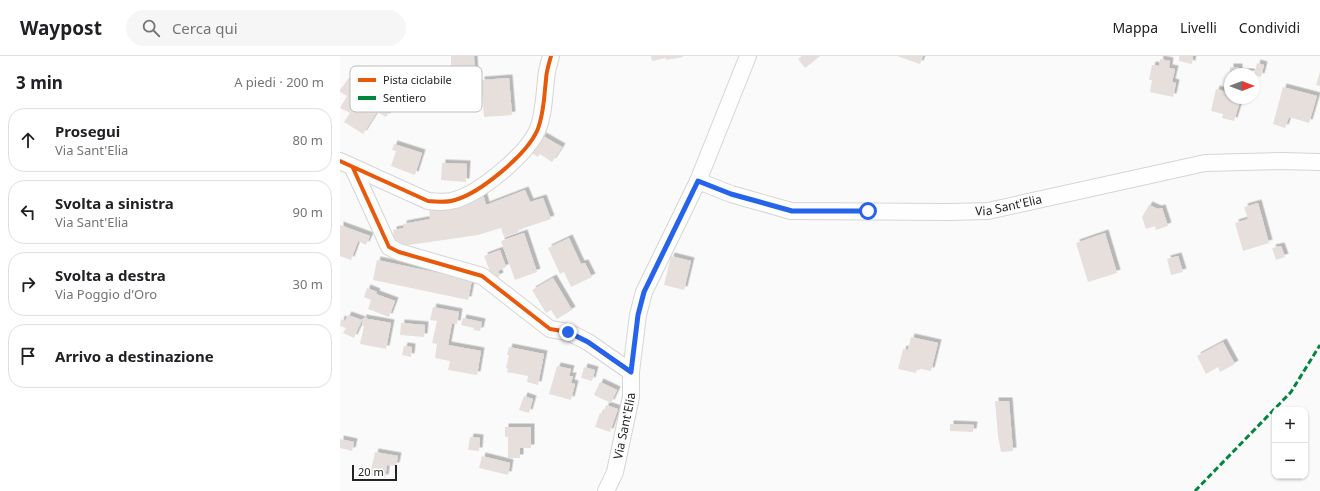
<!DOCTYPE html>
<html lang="it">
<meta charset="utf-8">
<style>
:root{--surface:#fff;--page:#f6f6f6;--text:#202124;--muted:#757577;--line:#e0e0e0}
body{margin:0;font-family:"Noto Sans",sans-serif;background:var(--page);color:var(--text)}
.controls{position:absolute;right:12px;bottom:12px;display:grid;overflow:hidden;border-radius:8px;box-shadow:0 1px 3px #0004}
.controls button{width:36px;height:36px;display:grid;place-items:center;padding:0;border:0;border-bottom:1px solid var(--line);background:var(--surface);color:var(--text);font:20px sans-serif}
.compass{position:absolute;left:884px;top:12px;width:36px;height:36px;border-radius:50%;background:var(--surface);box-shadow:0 1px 3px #0004;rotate:90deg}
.scale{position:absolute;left:12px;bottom:10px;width:45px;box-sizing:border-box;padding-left:4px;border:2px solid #242324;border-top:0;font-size:11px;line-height:14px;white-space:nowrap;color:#242324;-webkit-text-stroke:3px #fff;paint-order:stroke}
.stop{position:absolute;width:12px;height:12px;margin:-9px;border:3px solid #2563eb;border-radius:50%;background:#fff}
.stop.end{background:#2563eb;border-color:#fff;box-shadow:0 1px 4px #0008}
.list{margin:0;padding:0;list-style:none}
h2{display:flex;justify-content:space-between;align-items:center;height:52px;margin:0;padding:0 16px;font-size:17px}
h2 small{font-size:13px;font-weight:400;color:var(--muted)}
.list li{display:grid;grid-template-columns:26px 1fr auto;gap:12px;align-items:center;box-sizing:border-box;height:64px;margin:0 8px 8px;padding:0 8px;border:1px solid var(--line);border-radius:16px}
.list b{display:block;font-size:15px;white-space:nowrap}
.list p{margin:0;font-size:13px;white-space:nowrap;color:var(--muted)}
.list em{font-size:13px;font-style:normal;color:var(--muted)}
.icon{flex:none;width:22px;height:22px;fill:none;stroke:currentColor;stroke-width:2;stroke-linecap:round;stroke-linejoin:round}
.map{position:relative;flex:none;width:980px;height:435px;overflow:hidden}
header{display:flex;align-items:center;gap:24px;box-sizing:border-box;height:56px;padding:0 20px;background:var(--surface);border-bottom:1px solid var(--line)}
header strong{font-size:19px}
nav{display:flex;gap:22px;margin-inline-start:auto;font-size:14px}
.search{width:280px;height:36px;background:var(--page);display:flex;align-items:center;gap:10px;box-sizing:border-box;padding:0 14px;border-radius:22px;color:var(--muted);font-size:15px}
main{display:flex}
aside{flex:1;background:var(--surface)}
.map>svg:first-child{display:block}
.building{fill:#e7dfdc;filter:url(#shadow)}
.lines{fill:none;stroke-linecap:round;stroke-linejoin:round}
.minor-casing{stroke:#d6d5d6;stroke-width:18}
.minor{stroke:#fefefe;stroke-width:16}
.quiet{stroke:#00873e;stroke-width:3;stroke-dasharray:6 3;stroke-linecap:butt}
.cycleway-casing{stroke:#fff;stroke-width:6}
.cycleway{stroke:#e8590c;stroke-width:4}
.route{stroke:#2563eb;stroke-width:5}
.labels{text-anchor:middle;stroke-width:4;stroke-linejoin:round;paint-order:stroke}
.street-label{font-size:12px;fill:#242324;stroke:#fff}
.key{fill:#fff;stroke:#bdbdbd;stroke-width:1}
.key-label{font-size:11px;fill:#242324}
</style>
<header>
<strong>Waypost</strong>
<div class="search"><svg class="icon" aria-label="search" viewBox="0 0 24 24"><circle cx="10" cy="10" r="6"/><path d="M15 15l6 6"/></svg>Cerca qui</div>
<nav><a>Mappa</a><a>Livelli</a><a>Condividi</a></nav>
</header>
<main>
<aside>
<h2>3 min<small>A piedi · 200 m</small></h2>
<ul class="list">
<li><svg class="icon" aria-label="ahead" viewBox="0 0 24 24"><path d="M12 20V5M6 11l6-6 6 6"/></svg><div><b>Prosegui</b><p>Via Sant'Elia</p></div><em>80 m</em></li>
<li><svg class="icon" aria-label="left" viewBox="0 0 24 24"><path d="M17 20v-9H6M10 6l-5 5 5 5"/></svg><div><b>Svolta a sinistra</b><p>Via Sant'Elia</p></div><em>90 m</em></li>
<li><svg class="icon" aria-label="right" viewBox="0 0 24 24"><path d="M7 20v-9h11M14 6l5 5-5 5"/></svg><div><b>Svolta a destra</b><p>Via Poggio d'Oro</p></div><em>30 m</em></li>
<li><svg class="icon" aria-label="arrive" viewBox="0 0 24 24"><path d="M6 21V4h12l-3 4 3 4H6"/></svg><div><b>Arrivo a destinazione</b></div></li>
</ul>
</aside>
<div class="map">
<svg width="980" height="435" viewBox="0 0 980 435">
<defs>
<filter id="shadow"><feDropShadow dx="3.5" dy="-3.5" stdDeviation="0" flood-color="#0004"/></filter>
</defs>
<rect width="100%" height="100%" fill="#fbfafb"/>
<path class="building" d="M111 0H134L135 24H109V10H111Z
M311 0H343V1L326 4V2L312 5Z
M462 0H480L465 12 458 3Z
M557 0H583L580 8Z
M839 0H851L853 1 852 8 839 5Z
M820 3 830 5 829 12 835 13 832 26 836 27 833 41 810 36 812 24H809L812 9 819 10Z
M917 7 924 9 921 21 914 19Z
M890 11H899V16H911L912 18H890Z
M980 16V30L976 29Z
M11 19 55 46 46 61 37 56 23 78 4 66 10 57 0 52 7 40 0 36V34Z
M169 22 172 59 144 61 141 24Z
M943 31 977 40 969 67 949 61 945 72 933 68Z
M876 33 890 37V42H901L894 65 882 62 883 58 871 55Z
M203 80 222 91 212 106 200 98 198 101 192 97Z
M54 88 82 97 75 119 51 110 56 95 52 94Z
M102 107 127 108 126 126 101 124Z
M185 134 190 146 203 142 211 163 178 174 179 176 164 181 161 172 138 179 55 191 53 174 64 172 63 168 90 163 89 151 143 138 146 149Z
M918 147 929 187 903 195 895 167 908 163 904 151Z
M809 149 818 153 822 152 828 170 816 174 815 170 806 173 802 161Z
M0 169 30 180 26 189 18 185 11 204 0 200Z
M184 177 197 216 175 224 161 185Z
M765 177 777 217 748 226 736 187Z
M229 182 241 208 245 207 252 221 231 231 224 216 220 218 208 192Z
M941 190 945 201 936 204 932 192Z
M160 194 166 211 158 215 160 220 153 223 144 200Z
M331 200 351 205 344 234 324 229Z
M838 200 843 216 831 219 827 203Z
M37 204 132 224 128 244 33 224Z
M213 222 232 254 217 263 211 254 206 257 192 234Z
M27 232 37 236 36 238 55 245 49 261 28 253 31 244 24 241Z
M93 251 119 256 117 268 112 267 108 289 141 295 137 319 108 314 110 305 95 302 97 288 92 287 97 265 90 264Z
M8 259 22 264 14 282 3 277 6 272 0 270 1 263 5 265Z
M23 262 51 267 46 293 20 288 24 270H22Z
M123 262 142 266 140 275 133 274 134 272 121 269Z
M61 267 85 269 84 281 60 279Z
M571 281 598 287 591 315 577 312 576 317 558 313 563 293 568 294Z
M883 286 895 308 880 316 878 311 866 318 857 300Z
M64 290 72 291 71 301 62 299Z
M169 291 204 298 198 329 187 326 188 320 167 316 168 313 166 312 169 299H167Z
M217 310 231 313 229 320H233L231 327 235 328 231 344 209 338Z
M244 311 255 314 252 325 241 322Z
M260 326 277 334 271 347 254 339Z
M184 340 193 343 189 357 179 354Z
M655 345H669L673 395 661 396 658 380Z
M266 349 278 353 270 376 255 371 260 357 263 358Z
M610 368 634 369 633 376 610 375Z
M165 371H191V392H180V402H168V381H165Z
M130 381 140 382 139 395 128 394Z
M0 383 14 386 12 395 0 392Z
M35 396 58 400 56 410 47 409 45 422 30 419Z
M142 400 170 407 168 419 139 412Z"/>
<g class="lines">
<defs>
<g id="minor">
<path d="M0 105 88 145C97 146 106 147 115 144 140 137 186 99 197 75 204 59 204 40 206 24 206 16 209 8 211 0"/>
<path d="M13 112 49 191 59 196 142 220 210 273 228 276 248 286 291 316"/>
<path id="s1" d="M358 125 391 138 451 155 610 156 648 155 865 107 942 105 980 106"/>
<path id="s2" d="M266 435 275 416 291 341V316L298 259 304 236 358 125 408 0"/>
</g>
</defs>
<use href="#minor" class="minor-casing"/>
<use href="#minor" class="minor"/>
<path class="quiet" d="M855 435 951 336 980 289"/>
<defs>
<path id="cycleway" d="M0 105 88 145C97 146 106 147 115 144 140 137 186 99 197 75 204 59 204 40 206 24 206 16 209 8 211 0
M13 112 49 191 59 196 142 220 210 273 228 276 248 286 291 316"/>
</defs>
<use href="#cycleway" class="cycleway-casing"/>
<use href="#cycleway" class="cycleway"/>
</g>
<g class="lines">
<path class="route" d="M228 276 248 286 291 316 298 259 304 236 358 125 391 138 452 155H528"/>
</g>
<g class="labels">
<g class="street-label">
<text dy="4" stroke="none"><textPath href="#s1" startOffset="316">Via Sant'Elia</textPath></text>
<text dy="4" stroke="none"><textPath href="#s2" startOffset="68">Via Sant'Elia</textPath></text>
</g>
</g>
<rect x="10" y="10" width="132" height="46" rx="6" class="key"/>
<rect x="18" y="22" width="18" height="4" fill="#e8590c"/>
<rect x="18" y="40" width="18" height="4" fill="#00873e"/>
<g class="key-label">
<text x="43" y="28">Pista ciclabile</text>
<text x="43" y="46">Sentiero</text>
</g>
</svg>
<div class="controls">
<button>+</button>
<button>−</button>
</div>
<svg class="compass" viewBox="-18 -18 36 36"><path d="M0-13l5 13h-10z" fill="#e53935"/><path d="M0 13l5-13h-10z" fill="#757577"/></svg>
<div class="scale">20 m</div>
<div class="stop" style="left:528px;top:155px"></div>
<div class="stop end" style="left:228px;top:276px"></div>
</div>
</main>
